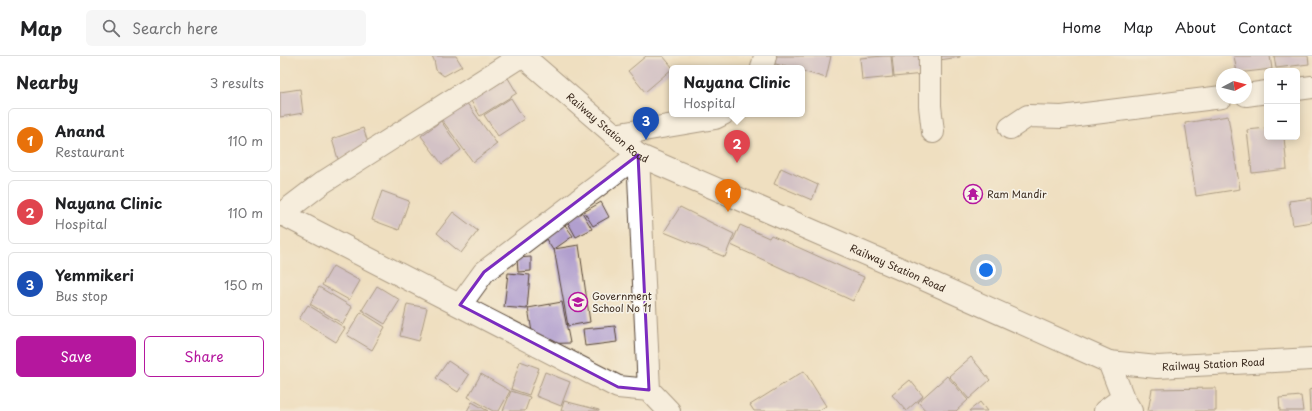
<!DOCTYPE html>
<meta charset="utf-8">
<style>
:root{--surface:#fff;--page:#f6f6f6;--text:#202124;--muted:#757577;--line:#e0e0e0;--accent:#b5179e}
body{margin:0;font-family:"Playpen Sans",sans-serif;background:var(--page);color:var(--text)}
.controls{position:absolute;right:12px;top:12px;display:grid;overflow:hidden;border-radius:6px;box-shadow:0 2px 10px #0003}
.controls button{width:36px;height:36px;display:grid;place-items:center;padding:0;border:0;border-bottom:1px solid var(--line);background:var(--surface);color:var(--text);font:20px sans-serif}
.compass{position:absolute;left:936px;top:12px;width:36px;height:36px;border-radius:50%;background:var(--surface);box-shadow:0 2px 10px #0003;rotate:83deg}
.you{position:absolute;left:706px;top:214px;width:14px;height:14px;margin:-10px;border:3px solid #fff;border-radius:50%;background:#1a73e8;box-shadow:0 0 0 6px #1a73e833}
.badge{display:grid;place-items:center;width:26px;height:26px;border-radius:50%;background:var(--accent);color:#fff;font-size:13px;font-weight:700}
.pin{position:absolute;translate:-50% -33px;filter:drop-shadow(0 1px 2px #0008)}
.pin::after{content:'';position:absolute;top:21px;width:14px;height:12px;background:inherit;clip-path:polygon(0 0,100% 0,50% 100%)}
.popup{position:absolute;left:389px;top:9px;width:136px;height:52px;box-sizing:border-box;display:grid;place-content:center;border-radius:6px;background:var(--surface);filter:drop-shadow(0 1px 3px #0005);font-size:13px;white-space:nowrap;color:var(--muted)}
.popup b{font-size:15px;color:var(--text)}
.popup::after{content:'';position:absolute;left:50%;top:100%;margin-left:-8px;border:8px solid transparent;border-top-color:var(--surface)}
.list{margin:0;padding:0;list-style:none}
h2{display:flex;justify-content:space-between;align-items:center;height:52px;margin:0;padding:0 16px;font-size:17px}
h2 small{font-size:13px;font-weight:400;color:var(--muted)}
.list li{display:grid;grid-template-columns:26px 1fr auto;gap:12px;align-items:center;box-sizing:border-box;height:64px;margin:0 8px 8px;padding:0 8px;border:1px solid var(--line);border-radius:6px}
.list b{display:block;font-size:15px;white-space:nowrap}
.list p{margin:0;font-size:13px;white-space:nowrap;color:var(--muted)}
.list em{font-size:13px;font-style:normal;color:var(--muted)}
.actions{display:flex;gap:8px;padding:12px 16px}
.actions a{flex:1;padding:9px 0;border:1px solid var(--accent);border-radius:6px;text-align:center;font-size:14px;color:var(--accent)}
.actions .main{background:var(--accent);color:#fff}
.icon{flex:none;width:22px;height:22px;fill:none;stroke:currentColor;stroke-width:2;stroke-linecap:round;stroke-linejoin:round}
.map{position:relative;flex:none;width:1032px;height:355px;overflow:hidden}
header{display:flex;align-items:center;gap:24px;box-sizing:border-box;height:56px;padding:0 20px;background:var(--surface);border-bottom:1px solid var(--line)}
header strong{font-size:19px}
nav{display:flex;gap:22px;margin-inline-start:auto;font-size:14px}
.search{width:280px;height:36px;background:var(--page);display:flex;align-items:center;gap:10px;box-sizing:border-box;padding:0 14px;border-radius:6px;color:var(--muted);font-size:15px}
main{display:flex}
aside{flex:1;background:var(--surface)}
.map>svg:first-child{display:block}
.building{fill:#b19fce}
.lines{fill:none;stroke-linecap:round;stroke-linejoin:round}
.minor-casing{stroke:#564536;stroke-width:24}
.major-casing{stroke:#564536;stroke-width:24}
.minor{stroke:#fff;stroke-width:22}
.major{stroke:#fff;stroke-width:22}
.marked{fill:none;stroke:#7b2cbf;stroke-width:3;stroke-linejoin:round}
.labels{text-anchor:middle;stroke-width:3;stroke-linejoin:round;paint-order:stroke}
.street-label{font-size:10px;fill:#3b2a1e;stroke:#f7f3e8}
.poi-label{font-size:10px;fill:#3b2a1e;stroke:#f7f3e8;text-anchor:start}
</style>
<header>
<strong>Map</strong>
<div class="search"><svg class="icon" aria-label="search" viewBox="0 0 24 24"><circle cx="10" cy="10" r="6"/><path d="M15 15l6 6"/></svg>Search here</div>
<nav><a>Home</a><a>Map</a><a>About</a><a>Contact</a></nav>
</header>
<main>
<aside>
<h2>Nearby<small>3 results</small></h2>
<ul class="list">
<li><span class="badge" style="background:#e8710a">1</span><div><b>Anand</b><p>Restaurant</p></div><em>110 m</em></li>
<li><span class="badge" style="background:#e0444e">2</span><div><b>Nayana Clinic</b><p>Hospital</p></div><em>110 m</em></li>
<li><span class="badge" style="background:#1a4fb4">3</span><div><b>Yemmikeri</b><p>Bus stop</p></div><em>150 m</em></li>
</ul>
<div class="actions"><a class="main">Save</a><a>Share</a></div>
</aside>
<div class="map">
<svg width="1032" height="355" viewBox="0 0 1032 355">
<rect width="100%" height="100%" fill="#f7f3e8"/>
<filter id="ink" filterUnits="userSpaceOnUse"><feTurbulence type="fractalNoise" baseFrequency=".025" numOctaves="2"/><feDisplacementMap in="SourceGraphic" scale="8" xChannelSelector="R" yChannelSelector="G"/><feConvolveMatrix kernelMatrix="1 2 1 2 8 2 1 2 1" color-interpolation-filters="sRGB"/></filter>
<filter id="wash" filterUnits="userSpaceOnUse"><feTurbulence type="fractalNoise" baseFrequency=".012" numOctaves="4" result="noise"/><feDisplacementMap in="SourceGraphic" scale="16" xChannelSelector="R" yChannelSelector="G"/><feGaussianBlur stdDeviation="0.9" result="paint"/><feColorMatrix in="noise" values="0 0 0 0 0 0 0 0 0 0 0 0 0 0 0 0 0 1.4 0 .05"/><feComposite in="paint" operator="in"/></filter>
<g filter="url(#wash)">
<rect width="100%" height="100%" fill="#efdfc0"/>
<g id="blocks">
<path class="building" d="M152 0H176L182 10 164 20 156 14 154 4Z
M366 0H383L393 12 365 36 348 15Z
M494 0H551L546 22 522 15V12H510L492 7Z
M603 0H611L613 21 582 24 580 2Z
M612 0H641L643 18 614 21Z
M659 0H680V1L659 4Z
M954 0H990L992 13 957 17Z
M994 0H1028L1029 8 996 12Z
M228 22 237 37 200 60 191 45Z
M20 33 23 57 0 61V36Z
M183 42 217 88 193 106 159 60Z
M231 42 244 63 218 80 204 59Z
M948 60 960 133 916 140 905 67Z
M161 65 181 94 162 108 141 80Z
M83 72 90 92 58 103 52 83Z
M987 72V81H1004L1007 113 972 117 967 74Z
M501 112 538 129 532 144 494 128Z
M102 135 129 145 119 174 92 164Z
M1032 142V166L1013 169 1009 145Z
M321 146 329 161 313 170 304 156Z
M400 151 454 178 445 201 384 176Z
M173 156 198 175 181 197 157 177Z
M302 156 312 173 296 181 287 165Z
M283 166 293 180 273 194 264 180Z
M460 169 489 182 491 179 584 221 573 245 451 189Z
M299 189 310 266 288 270 274 193Z
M251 201V215L238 216 237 202Z
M53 210 80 225 69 244 42 229Z
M228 217 250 219 247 253 224 251Z
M97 230 120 244 105 268 82 254Z
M39 231 72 251 63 268 30 248Z
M282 246 290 287 254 288 248 252Z
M127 248 147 252 139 285 120 280Z
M28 249 65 272 56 286 19 263Z
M81 256 105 271 92 294 67 279Z
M335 270 337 286 305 290 303 273Z
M691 301 710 324 689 343 669 320Z
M168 305 189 319 178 336 156 322Z
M240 305 259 312 249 339 231 333Z
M524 315 546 350 538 355H474L470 349Z
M265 316 290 326 281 350 256 340Z
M201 318 230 335 219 355H213L188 341Z
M667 320 688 344 676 355H646L638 346Z
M630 324 643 340 626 355 612 339Z
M936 332V355H868L872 333Z
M1032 333V355H1030L1029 334Z
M231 335 250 341 245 355H223Z
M1021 340 1023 355H1000L999 342Z
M284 345 319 354V355H281Z
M192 346 208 355H187Z
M700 346 707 355H689Z"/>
</g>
</g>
<g filter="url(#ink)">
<use href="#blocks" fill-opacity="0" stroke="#564536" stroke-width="1"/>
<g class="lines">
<defs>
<path id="minor" d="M650 0V50L653 76
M482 12 485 0
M1017 33 1032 31
M966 39 987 36
M730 72 748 60 782 61 942 41
M334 79 435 62 443 58
M358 99 369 334 389 355
M0 157 338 331 369 334
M0 159 42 127 241 0
M180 249 204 216 358 99
M829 306 843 342 851 355
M825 355 843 342"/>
<g id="major">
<path id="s1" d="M243 0 358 99 630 217 829 306 877 311 1032 303"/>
</g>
</defs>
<use href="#minor" class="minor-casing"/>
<use href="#major" class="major-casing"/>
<use href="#minor" class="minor"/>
<use href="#major" class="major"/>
</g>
</g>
<path d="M0 0H1032V355H0ZM358 99 369 334 338 331 180 249 204 216Z" fill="#efdfc0" fill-opacity=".55" fill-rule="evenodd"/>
<path class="marked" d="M358 99 369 334 338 331 180 249 204 216Z"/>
<defs>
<symbol id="temple-ring" viewBox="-11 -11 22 22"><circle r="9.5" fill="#f7f3e8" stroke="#b5179e" stroke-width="1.5"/><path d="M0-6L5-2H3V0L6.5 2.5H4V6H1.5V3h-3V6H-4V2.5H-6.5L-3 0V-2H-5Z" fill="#b5179e"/></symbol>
<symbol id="school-ring" viewBox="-11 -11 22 22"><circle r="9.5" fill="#f7f3e8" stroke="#b5179e" stroke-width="1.5"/><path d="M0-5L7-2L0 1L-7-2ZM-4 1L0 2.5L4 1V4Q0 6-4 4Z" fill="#b5179e"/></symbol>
</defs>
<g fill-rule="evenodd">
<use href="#temple-ring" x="682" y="127" width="22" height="22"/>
<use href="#school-ring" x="287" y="235" width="22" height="22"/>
</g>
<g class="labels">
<g class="street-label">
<text dy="4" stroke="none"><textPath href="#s1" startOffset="111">Railway Station Road</textPath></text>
<text dy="4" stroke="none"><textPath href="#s1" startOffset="435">Railway Station Road</textPath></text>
<text dy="4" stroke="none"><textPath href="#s1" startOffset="771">Railway Station Road</textPath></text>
</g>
<g class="poi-label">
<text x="707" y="142">Ram Mandir</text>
<text x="312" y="244">Government<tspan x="312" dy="12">School No 11</tspan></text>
</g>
</g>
</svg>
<div class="controls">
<button>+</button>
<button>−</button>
</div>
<svg class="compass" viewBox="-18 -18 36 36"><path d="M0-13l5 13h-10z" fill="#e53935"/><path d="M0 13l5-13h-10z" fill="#757577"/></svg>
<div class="you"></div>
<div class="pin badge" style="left:448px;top:156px;background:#e8710a">1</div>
<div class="pin badge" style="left:457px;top:107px;background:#e0444e">2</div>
<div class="popup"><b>Nayana Clinic</b>Hospital</div>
<div class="pin badge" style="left:366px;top:84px;background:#1a4fb4">3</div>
</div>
</main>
